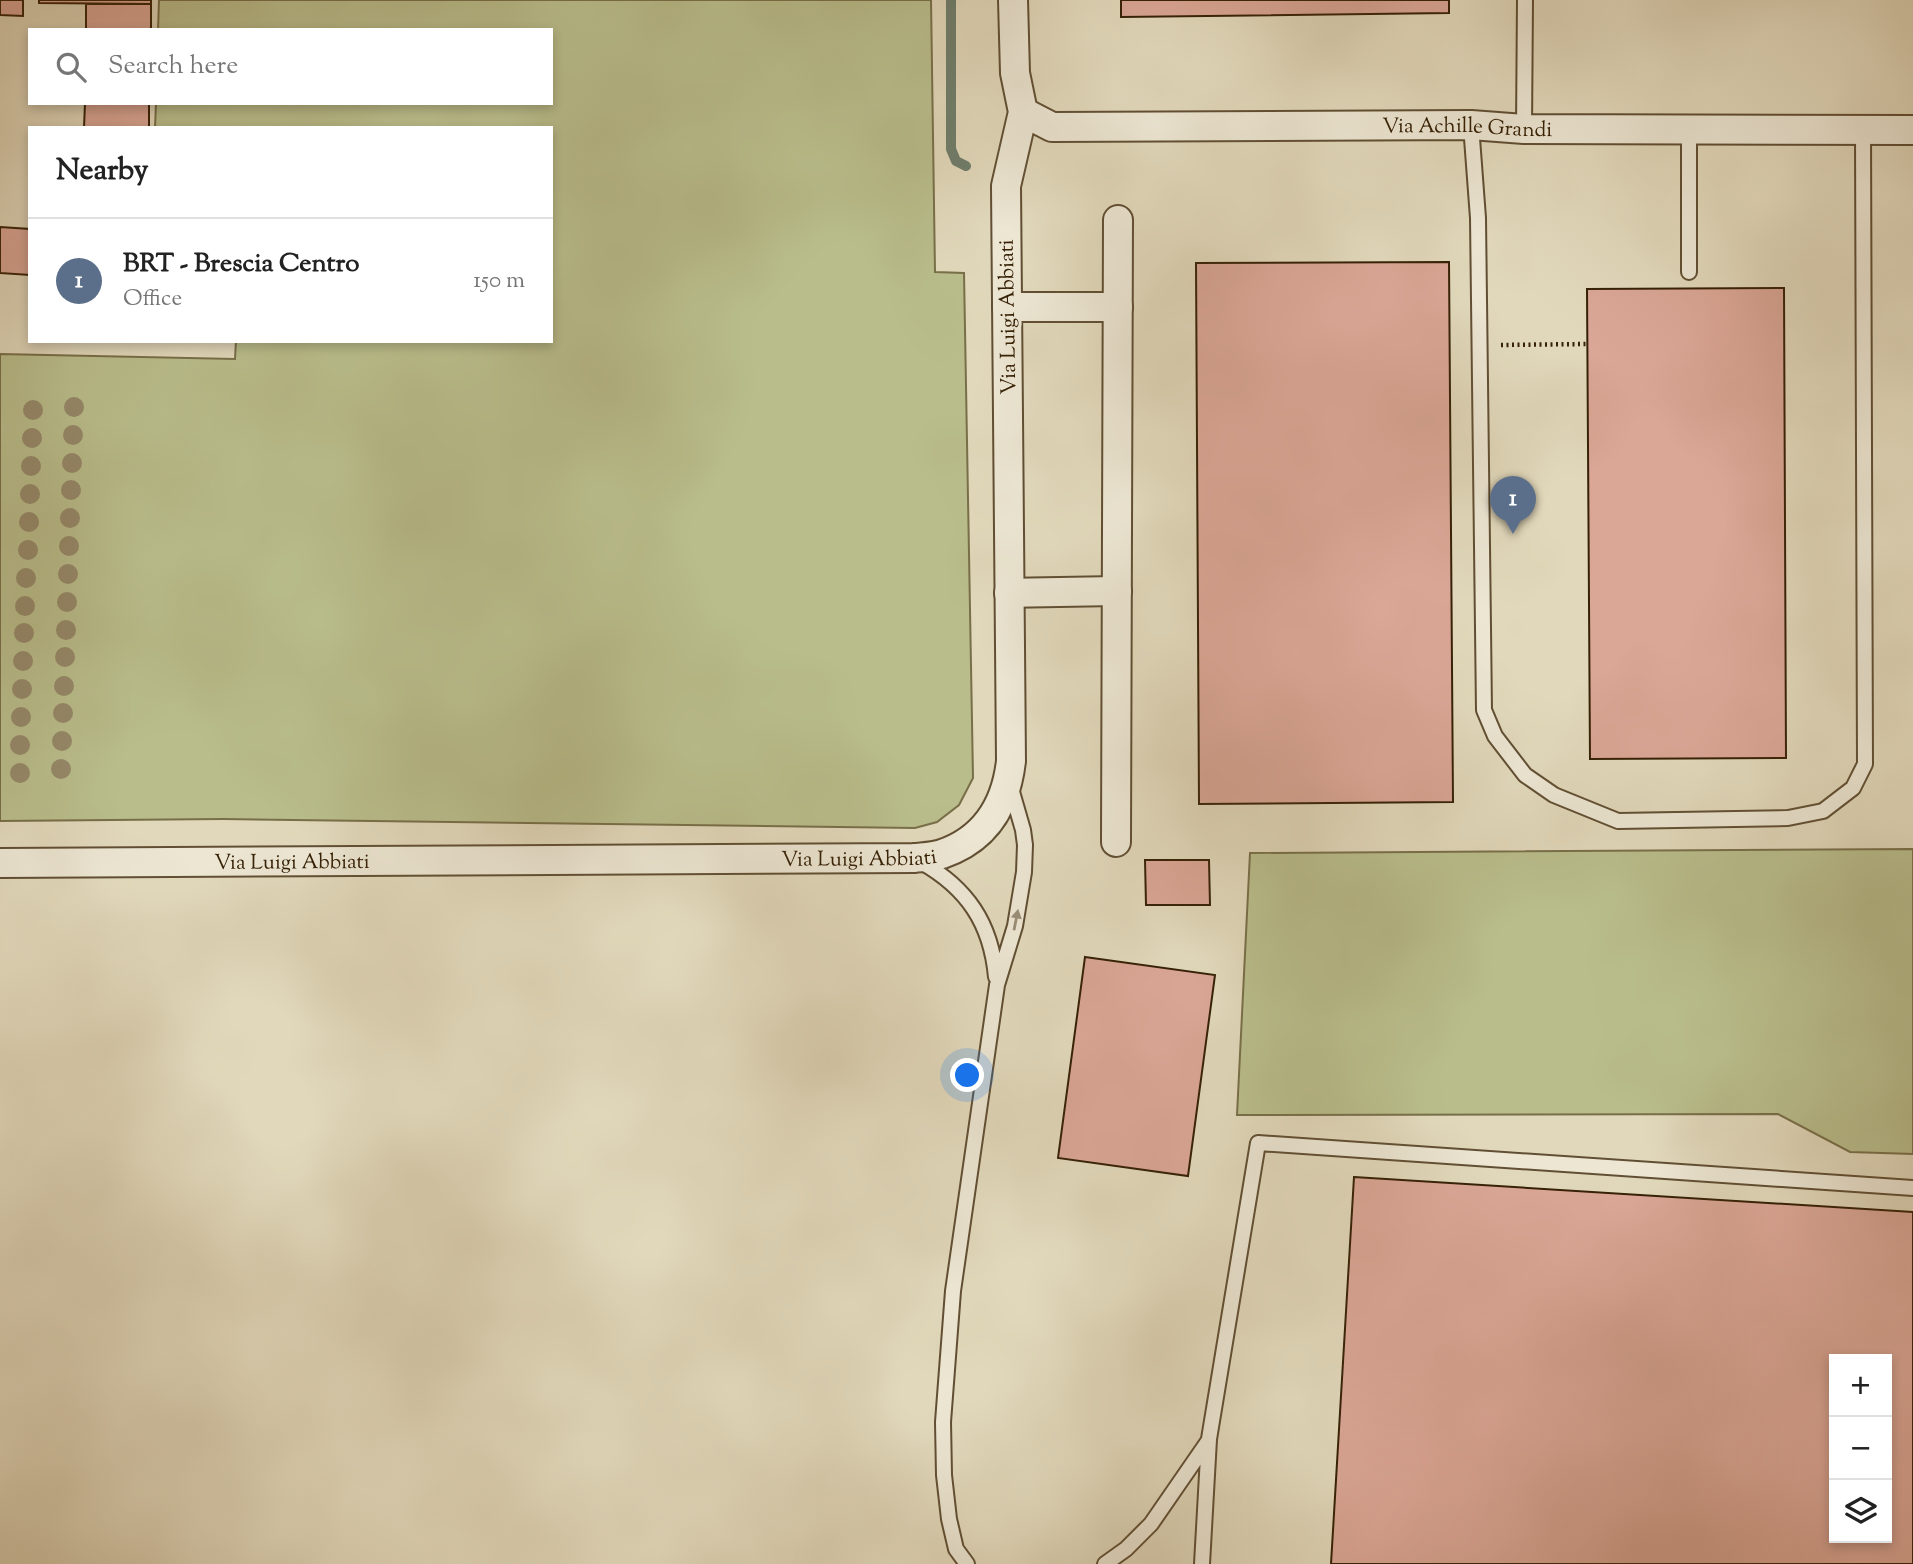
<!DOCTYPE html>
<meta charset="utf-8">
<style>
:root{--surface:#fff;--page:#f6f6f6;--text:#222;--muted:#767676;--line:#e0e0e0;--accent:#b45309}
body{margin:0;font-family:"Sorts Mill Goudy",serif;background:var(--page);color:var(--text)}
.controls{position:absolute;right:21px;bottom:21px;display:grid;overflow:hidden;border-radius:0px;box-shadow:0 4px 10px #0003}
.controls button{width:63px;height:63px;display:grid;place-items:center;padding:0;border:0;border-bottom:2px solid var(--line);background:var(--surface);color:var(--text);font:35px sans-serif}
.you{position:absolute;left:968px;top:1076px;width:24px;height:24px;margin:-18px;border:5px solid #fff;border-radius:50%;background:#1a73e8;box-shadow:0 0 0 10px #1a73e833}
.badge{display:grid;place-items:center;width:46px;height:46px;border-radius:50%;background:var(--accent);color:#fff;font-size:23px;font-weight:700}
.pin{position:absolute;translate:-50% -58px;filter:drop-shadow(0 2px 4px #0008)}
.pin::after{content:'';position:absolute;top:37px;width:24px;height:21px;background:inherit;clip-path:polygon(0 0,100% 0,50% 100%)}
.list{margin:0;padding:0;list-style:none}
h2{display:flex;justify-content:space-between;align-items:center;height:91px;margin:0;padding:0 28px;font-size:30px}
h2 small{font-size:23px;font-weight:400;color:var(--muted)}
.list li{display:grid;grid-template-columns:46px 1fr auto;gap:21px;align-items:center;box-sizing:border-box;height:126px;padding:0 28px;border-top:2px solid var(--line)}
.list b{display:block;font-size:26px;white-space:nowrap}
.list p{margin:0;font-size:23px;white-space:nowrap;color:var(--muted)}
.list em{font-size:23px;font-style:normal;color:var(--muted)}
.icon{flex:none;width:38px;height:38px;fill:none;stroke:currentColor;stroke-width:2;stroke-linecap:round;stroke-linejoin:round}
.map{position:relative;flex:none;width:1913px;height:1564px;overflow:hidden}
.search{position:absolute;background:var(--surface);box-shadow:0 4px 10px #0003;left:28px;top:28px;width:525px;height:77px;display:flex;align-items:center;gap:18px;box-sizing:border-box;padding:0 24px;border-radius:0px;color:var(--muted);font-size:26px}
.panel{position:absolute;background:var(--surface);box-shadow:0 4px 10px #0003;left:28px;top:126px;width:525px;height:217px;border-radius:0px}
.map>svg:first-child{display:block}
.green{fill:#b9bd8c;stroke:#786f49;stroke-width:2}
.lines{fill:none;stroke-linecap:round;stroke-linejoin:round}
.stream{stroke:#6e7d6b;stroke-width:10}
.building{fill:#daa696;stroke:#362106;stroke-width:2;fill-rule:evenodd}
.lane-casing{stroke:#614f33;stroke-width:18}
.street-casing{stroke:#614f33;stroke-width:32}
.path{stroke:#362106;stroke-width:4.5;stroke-dasharray:2 3.5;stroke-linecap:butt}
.lane{stroke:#ece6d3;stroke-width:14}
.street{stroke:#ece6d3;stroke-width:28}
.tree{fill:#95896a}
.oneway{fill:#9a8d77}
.labels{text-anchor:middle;stroke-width:6;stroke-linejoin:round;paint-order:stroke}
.street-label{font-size:21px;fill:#362106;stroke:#ece6d3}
</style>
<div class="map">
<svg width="1913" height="1564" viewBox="0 0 1913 1564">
<rect width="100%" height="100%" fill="#e1d8bb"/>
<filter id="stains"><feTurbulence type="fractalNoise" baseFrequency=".00286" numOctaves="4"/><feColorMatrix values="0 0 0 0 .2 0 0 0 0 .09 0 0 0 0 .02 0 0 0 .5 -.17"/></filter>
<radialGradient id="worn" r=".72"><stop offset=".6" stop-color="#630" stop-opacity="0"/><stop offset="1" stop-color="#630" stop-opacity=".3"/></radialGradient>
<path class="green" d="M159 0H931L935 272 964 273 973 778 959 805 937 822 915 828 223 819 0 821V354L235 359 236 341H551V128H155L156 103H551V30H158Z
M1913 849V1154L1850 1152 1778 1114 1237 1115 1250 853Z"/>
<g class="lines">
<path class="stream" d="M951 0V149L956 161 966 166"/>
</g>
<path class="building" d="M0 0H23V16L0 15Z
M39 0H151V4L39 3Z
M1121 0H1449V13L1121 17Z
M86 4H151V30H86Z
M85 103H149V128H84Z
M0 227 30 229V275L0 273Z
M1449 262 1453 802 1199 804 1196 263Z
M1784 288 1786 758 1590 759 1587 289Z
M1145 860H1209L1210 905H1146Z
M1085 957 1215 975 1188 1176 1058 1158Z
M1354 1177 1913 1212V1564H1331ZM1834 1359H1887V1538H1834Z"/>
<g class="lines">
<defs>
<path id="lane" d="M1471 125 1478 218 1484 710 1495 736 1525 775 1554 795 1618 821 1788 818 1823 811 1853 788 1865 764 1863 130
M1524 129 1525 0
M1689 130V272
M921 862C967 888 991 923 996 977
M967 1564 956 1549 949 1519 944 1475 943 1422 953 1291 997 985 1015 926 1024 872 1025 845 1023 830 1010 785
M1105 1564 1126 1549 1151 1524 1209 1440
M1202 1564 1209 1439 1258 1143 1913 1188"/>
<g id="street">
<path id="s1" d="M1023 112 1052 127 1471 125 1524 129 1913 130"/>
<path d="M1007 307H1118"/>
<path d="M1009 593 1117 591"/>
<path d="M1116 842 1118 220"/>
<path id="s2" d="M0 863 914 858C923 857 933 857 942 854 986 839 1006 805 1011 761L1006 186 1023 112 1015 73 1013 0"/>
</g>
</defs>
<use href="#lane" class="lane-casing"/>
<use href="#street" class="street-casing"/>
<path class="path" d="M1501 345 1588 344"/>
<use href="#lane" class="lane"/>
<use href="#street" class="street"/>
</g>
<g class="tree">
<circle cx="74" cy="407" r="10"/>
<circle cx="33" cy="410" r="10"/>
<circle cx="73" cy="435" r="10"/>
<circle cx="32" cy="438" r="10"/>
<circle cx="72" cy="463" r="10"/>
<circle cx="31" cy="466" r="10"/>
<circle cx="71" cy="490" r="10"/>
<circle cx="30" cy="494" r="10"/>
<circle cx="70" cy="518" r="10"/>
<circle cx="29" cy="522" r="10"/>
<circle cx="69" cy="546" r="10"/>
<circle cx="28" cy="550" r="10"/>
<circle cx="68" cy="574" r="10"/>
<circle cx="26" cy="578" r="10"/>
<circle cx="67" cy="602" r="10"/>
<circle cx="25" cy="606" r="10"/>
<circle cx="66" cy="630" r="10"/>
<circle cx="24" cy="633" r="10"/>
<circle cx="65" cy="657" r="10"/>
<circle cx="23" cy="661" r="10"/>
<circle cx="64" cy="686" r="10"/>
<circle cx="22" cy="689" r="10"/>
<circle cx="63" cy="713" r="10"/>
<circle cx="21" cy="717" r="10"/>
<circle cx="62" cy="741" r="10"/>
<circle cx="20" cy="745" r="10"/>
<circle cx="61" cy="769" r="10"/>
<circle cx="20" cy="773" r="10"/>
</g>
<defs><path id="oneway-solid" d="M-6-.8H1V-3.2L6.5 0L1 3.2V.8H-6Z" transform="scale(1.75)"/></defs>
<use class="oneway" href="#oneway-solid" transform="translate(1016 920) rotate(-79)"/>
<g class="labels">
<g class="street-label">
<text dy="7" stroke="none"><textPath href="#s1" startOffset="448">Via Achille Grandi</textPath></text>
<text transform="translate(1007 317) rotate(-91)" y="7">Via Luigi Abbiati</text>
<text dy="7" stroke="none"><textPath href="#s2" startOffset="859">Via Luigi Abbiati</textPath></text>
<text dy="7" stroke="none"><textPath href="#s2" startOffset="292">Via Luigi Abbiati</textPath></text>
</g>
</g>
<rect width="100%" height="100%" filter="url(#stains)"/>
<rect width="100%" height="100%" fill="url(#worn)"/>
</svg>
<div class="controls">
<button>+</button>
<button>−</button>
<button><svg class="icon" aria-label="layers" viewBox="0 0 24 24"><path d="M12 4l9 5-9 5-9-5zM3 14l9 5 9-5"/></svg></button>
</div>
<div class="you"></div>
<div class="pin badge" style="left:1513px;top:534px;background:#5c6f8a">1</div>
<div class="search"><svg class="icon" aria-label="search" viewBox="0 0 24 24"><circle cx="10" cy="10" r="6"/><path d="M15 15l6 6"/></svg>Search here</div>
<section class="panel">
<h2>Nearby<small></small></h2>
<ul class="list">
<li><span class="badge" style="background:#5c6f8a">1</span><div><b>BRT - Brescia Centro</b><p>Office</p></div><em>150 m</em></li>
</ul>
</section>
</div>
